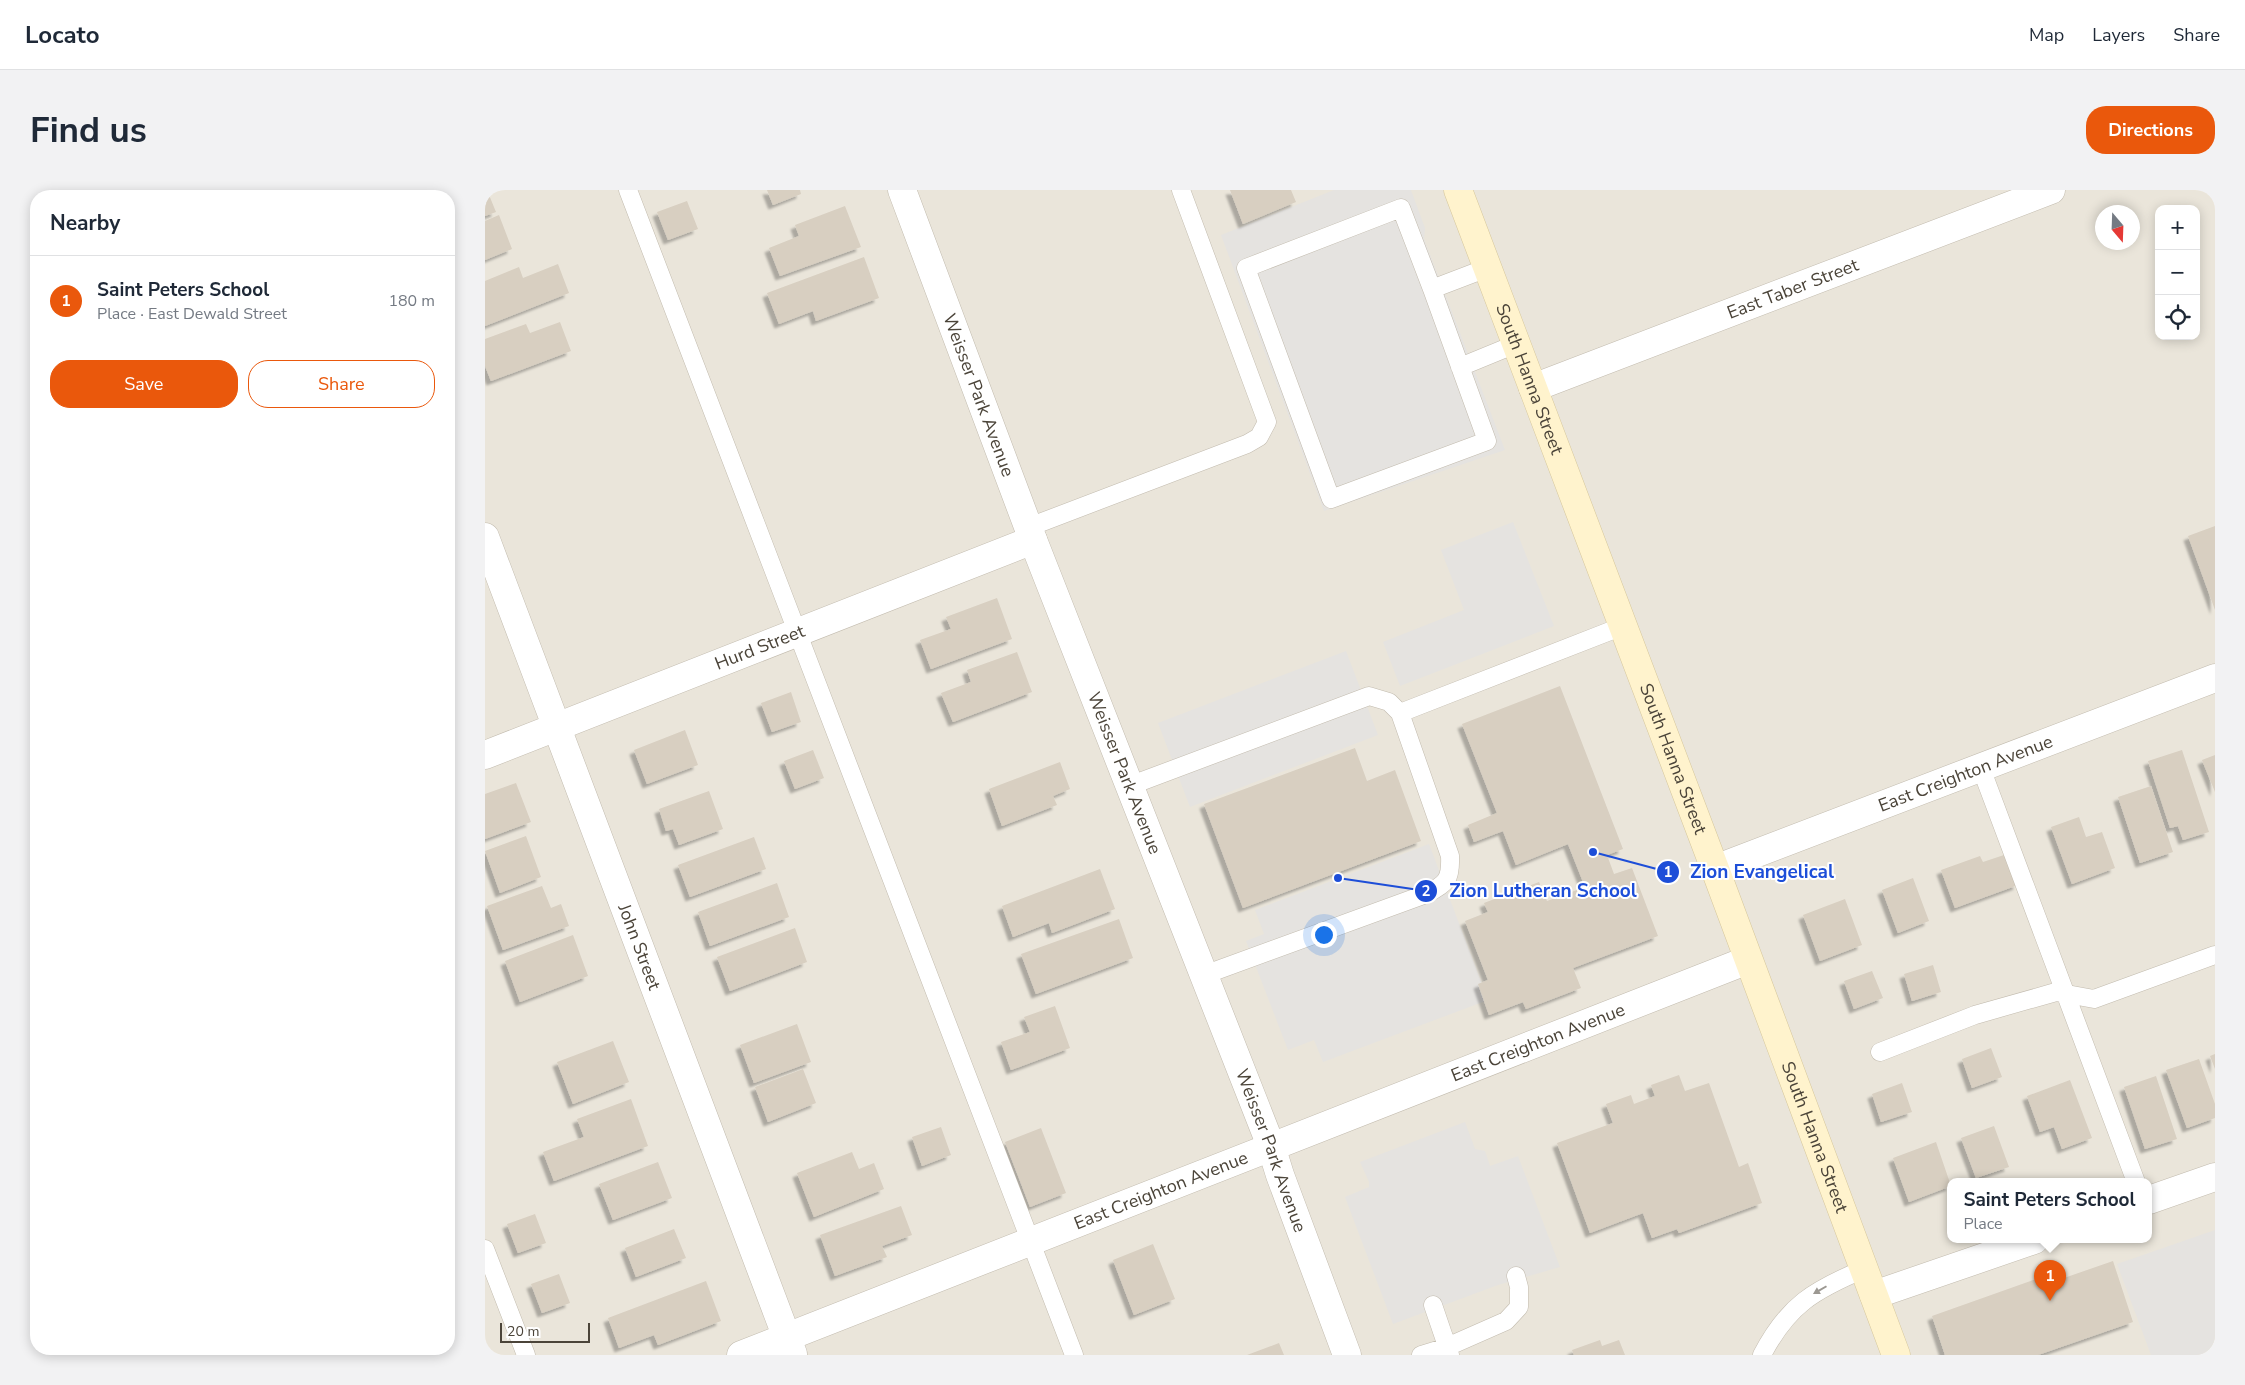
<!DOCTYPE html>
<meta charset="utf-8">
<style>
:root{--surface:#fff;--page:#f2f2f3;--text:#1f2937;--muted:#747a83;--line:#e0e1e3;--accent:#ea580c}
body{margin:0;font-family:"Nunito Sans",sans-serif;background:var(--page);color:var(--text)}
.controls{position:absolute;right:15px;top:15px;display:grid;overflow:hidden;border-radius:10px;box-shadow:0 2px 12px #0003}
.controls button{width:45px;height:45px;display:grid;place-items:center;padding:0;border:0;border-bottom:1px solid var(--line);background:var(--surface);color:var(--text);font:25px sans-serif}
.compass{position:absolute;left:1610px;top:15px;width:45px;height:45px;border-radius:50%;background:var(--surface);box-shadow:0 2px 12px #0003;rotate:161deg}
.scale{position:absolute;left:15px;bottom:12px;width:90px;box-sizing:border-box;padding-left:5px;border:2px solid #4b4439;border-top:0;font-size:14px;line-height:18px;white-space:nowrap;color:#4b4439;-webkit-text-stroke:4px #fff;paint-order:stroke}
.you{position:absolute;left:838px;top:744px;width:18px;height:18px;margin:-12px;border:4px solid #fff;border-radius:50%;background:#1a73e8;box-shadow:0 0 0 8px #1a73e833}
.badge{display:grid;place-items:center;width:32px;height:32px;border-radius:50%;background:var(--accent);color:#fff;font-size:16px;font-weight:700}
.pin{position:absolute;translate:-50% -41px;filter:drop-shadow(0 1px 2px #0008)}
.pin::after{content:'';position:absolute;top:26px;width:18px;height:15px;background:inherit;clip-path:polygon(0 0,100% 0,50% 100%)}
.popup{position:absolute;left:1462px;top:988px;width:205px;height:65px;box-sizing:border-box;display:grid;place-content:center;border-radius:10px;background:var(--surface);filter:drop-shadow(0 1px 4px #0005);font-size:16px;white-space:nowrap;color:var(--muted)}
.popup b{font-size:19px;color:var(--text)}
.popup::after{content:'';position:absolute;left:50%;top:100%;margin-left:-10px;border:10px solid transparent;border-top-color:var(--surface)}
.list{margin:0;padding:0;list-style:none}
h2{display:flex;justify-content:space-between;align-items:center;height:65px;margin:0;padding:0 20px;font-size:21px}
h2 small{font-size:16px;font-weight:400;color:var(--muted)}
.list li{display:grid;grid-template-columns:32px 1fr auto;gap:15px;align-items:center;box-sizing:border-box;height:90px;padding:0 20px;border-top:1px solid var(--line)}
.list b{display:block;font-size:19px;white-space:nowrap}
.list p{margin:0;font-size:16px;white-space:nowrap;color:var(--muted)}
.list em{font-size:16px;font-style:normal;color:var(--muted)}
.actions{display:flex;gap:10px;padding:15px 20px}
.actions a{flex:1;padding:11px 0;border:1px solid var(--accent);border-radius:20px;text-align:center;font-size:18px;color:var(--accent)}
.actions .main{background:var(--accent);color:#fff}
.icon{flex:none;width:28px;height:28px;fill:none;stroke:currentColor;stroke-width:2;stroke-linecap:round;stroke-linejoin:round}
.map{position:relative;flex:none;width:1730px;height:1165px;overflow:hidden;border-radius:20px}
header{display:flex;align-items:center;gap:30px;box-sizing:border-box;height:70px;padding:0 25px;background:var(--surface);border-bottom:1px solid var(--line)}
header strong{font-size:24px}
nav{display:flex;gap:28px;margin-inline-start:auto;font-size:18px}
.intro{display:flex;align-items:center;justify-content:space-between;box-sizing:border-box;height:120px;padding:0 30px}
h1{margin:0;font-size:35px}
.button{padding:12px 22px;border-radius:20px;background:var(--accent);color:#fff;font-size:18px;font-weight:700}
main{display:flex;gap:30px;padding:0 30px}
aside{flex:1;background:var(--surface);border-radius:20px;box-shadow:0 2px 12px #0003}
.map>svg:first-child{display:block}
.residential{fill:#eae5da;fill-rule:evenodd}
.parking{fill:#e5e3e0}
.building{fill:#d8cfc1;filter:url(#shadow)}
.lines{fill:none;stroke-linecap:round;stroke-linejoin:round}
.lane-casing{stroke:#c2bbae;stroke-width:19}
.street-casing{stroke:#c2bbae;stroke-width:29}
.secondary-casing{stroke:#d6c79b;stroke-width:29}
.lane{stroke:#fff;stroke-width:18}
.street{stroke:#fff;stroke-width:28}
.secondary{stroke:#fff3cd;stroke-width:28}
.oneway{fill:#9c9892}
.labels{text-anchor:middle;stroke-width:4;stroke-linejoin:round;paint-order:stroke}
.street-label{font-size:18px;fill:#4b4439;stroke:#fff}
.leader{fill:none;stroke:#1d4ed8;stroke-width:2}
.callout-dot{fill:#1d4ed8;stroke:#fff;stroke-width:2}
.mark-label{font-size:15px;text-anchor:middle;font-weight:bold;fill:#fff}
.callout-label{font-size:19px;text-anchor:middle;font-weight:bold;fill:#1d4ed8;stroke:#fff;stroke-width:4;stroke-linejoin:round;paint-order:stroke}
</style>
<header>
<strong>Locato</strong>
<nav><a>Map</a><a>Layers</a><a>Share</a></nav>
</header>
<div class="intro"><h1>Find us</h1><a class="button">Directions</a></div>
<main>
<aside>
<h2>Nearby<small></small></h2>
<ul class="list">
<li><span class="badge">1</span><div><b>Saint Peters School</b><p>Place · East Dewald Street</p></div><em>180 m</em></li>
</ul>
<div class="actions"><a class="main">Save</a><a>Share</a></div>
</aside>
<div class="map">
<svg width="1730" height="1165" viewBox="0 0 1730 1165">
<defs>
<filter id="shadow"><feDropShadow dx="-4.5" dy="4.5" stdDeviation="1" flood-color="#0004"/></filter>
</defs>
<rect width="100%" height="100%" fill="#f6f3ec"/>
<path class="residential" d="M0 0H1730V1165H0ZM1674 19H1711V146H1674ZM1618 22H1648V52H1618ZM1466 992H1664V1050H1466Z"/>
<path class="parking" d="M849 0H926L940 38 939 49 1020 260 839 321 736 45Z
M1028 332 1069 436 915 496 898 452 979 420 956 360Z
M861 461 893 545 705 617 673 533Z
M944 654 1003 810 838 872 829 850 803 860 761 751 779 744 770 720Z
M980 932 990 959 1000 961 1005 976 1033 966 1075 1077 1013 1095 908 1134 860 1007 884 997V992L875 972Z
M1730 1040V1165H1666L1632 1074Z"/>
<path class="building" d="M0 0H2L11 22 0 26Z
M282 0H315L316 4 288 15Z
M745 0H806L811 12 758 34Z
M202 11 213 39 183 50 172 22Z
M360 16 376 57 295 86 284 58 314 46 310 35Z
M14 25 27 59 0 70V31Z
M379 67 394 108 331 131 328 121 294 134 282 103Z
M73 74 84 103 0 136V91L34 77 38 88Z
M75 132 86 161 6 191 0 176V149L41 134 45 143Z
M1730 336V420L1703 346Z
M512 408 527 449 446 479 435 450 466 439 461 427Z
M532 462 547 502 468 532 456 503 486 492 482 480Z
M1075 496 1138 659 1122 665 1129 684 1147 678 1173 746 1088 778 1096 798 1041 819 1038 812 1004 825 993 794 1003 790 980 731 1003 722 999 713 1054 692 1062 711 1100 697 1083 654 1031 675 1018 641 989 652 983 635 1012 623 977 534Z
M306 502 316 532 287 542 276 513Z
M200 540 213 575 162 594 149 560Z
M870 558 882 591 910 580 936 651 758 718 719 614Z
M328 560 339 588 310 599 299 571Z
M1697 560 1724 642 1698 650 1693 636 1685 638 1663 571Z
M1730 565V602L1717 570Z
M575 572 585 599 568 606 572 615 517 636 504 599Z
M31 593 46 632 0 649V604Z
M1666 596 1688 662 1655 673 1633 607Z
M224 601 238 639 194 655 188 639 181 641 174 619Z
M1594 627 1601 647 1617 642 1630 678 1587 694 1566 637Z
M41 646 56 687 15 703 0 661Z
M269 647 281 679 205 707 193 675Z
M1522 664 1533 695 1470 718 1456 680 1495 666 1498 672Z
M615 679 630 719 567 743 564 733 528 747 517 716Z
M1428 688 1444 731 1413 743 1397 700Z
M292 693 304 727 225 756 213 722Z
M57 696 66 718 76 714 84 736 18 760 2 716Z
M1360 709 1377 755 1335 771 1318 725Z
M634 729 648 768 551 804 536 764Z
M310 738 322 772 245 801 232 767Z
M88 745 103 786 35 812 20 771Z
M1448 775 1456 802 1427 811 1419 784Z
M1387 781 1398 808 1369 819 1359 791Z
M570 816 585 858 526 880 516 852 545 842 539 827Z
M312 834 326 872 269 893 255 855Z
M128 851 144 892 88 914 72 872Z
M1506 858 1517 887 1487 898 1477 869Z
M1730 864V879L1725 866Z
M1714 869 1730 914V928L1702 938 1681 880Z
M318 879 331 913 283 932 270 897Z
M1194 885 1200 901 1224 893 1254 977 1263 973 1277 1013 1194 1043 1192 1039 1167 1048 1158 1023 1105 1043 1072 953 1128 933 1121 914 1146 905 1149 914 1170 906 1166 895Z
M1671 886 1692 949 1660 959 1639 897Z
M1585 890 1607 948 1577 959 1569 937 1555 942 1542 906Z
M1417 893 1427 922 1396 932 1387 904Z
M146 909 163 956 69 991 58 962 99 947 92 929Z
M1509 936 1524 977 1491 988 1476 948Z
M456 937 466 965 437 976 427 947Z
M556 938 581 1003 545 1017 520 952Z
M1451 952 1466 996 1424 1012 1408 968Z
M367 962 374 979 389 973 399 999 329 1027 312 983Z
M173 972 187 1008 128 1030 114 994Z
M416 1016 427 1045 397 1056 402 1067 350 1086 335 1045Z
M50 1024 61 1053 33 1063 22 1034Z
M189 1039 201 1068 151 1087 140 1058Z
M668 1054 690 1109 649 1125 628 1070Z
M1628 1071 1648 1132 1553 1165H1460L1447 1126 1554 1088 1556 1096Z
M74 1084 85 1113 57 1123 46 1094Z
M221 1091 236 1131 173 1155 169 1145 134 1158 123 1128Z
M1115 1150 1117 1156 1134 1150 1140 1165H1089L1087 1160Z
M794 1153 799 1165H762Z"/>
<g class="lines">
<defs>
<path id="lane" d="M143 0 589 1165
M947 99 916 18 761 78 846 309 1002 251 947 99 1002 78
M975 177 1031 154
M544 337 762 254 774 247 782 232 696 0
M915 523 1138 436
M1496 578 1651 992
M644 596 884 506 904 512 915 523 965 666C966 689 962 694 941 704L719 785
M1395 862 1490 825 1571 802 1609 809 1730 765
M0 1059 41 1165
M948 1115 965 1165
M936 1165 962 1157 1021 1131 1034 1117V1097L1031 1086
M1277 1165C1303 1115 1329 1100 1379 1079"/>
<g id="street">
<path id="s1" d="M417 0 548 350 786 956 795 985 862 1165"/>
<path id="s2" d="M1048 198 1566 0"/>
<path id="s3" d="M0 347 308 1164"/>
<path id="s4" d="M0 565 548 350"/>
<path id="s5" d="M1230 679 1730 488"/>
<path d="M1664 1010 1730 987"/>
<path d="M1389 1105 1549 1050"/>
<path id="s6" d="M256 1165 1263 770"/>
</g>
<g id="secondary">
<path id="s7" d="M973 0 1230 679 1411 1165"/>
</g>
</defs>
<use href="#lane" class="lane-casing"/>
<use href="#street" class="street-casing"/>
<use href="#secondary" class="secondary-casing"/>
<use href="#lane" class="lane"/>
<use href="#street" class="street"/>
<use href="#secondary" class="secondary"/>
</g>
<defs><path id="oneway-solid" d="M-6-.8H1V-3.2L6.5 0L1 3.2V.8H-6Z" transform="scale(1.25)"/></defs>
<use class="oneway" href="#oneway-solid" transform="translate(1335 1100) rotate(150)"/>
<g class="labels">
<g class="street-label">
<text dy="6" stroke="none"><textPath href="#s2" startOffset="278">East Taber Street</textPath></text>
<text dy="6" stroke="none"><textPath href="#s7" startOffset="202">South Hanna Street</textPath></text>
<text dy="6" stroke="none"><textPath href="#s1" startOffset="219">Weisser Park Avenue</textPath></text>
<text dy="6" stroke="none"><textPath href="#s4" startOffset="295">Hurd Street</textPath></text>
<text dy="6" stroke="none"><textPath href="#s7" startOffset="608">South Hanna Street</textPath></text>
<text dy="6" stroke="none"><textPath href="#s1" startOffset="624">Weisser Park Avenue</textPath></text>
<text dy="6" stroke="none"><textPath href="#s5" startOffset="268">East Creighton Avenue</textPath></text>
<text dy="6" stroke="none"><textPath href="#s3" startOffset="438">John Street</textPath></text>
<text dy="6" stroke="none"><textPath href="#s6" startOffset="856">East Creighton Avenue</textPath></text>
<text dy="6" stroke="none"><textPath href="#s7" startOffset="1012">South Hanna Street</textPath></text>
<text dy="6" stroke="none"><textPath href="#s1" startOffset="1029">Weisser Park Avenue</textPath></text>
<text dy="6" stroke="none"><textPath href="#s6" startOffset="451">East Creighton Avenue</textPath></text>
</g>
</g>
<path class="leader" d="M1108 662L1183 682M853 688L941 701"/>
<g class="callout-dot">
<circle cx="1108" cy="662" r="5"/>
<circle cx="853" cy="688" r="5"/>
<circle cx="1183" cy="682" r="12"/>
<circle cx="941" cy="701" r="12"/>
</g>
<g class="mark-label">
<text x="1183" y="687">1</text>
<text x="941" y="706">2</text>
</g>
<g class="callout-label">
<text x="1277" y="688">Zion Evangelical</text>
<text x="1058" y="707">Zion Lutheran School</text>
</g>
</svg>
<div class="controls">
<button>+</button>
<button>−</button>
<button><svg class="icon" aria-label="locate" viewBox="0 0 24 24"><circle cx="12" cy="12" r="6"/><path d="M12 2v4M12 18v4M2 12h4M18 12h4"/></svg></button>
</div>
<svg class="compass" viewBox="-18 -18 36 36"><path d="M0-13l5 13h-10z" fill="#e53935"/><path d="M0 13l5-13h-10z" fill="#747a83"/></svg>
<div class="scale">20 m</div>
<div class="you"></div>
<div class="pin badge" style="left:1565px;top:1111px">1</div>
<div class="popup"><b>Saint Peters School</b>Place</div>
</div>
</main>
